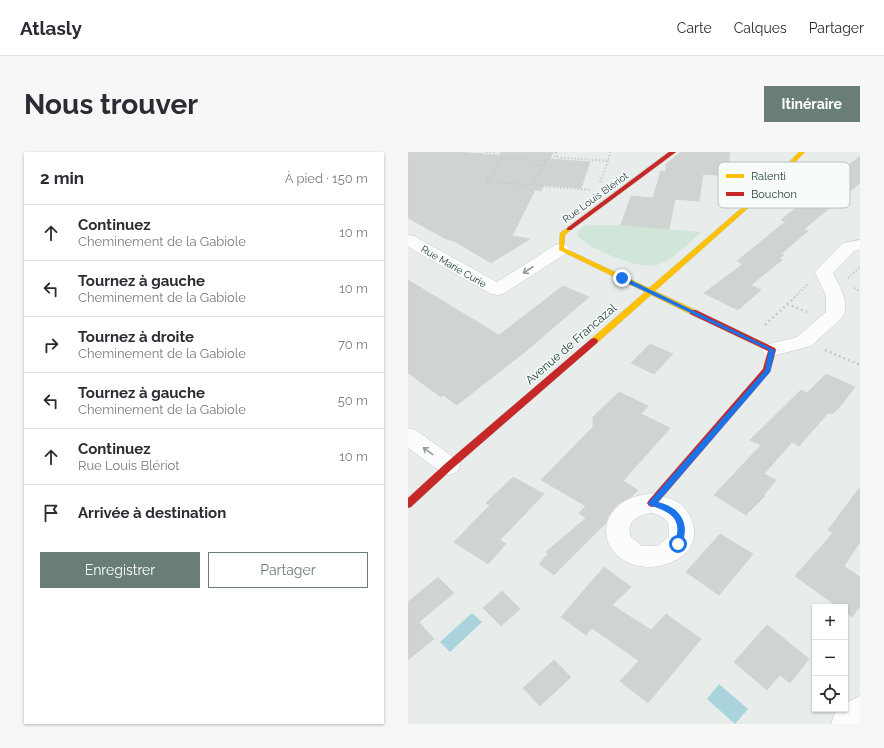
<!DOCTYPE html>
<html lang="fr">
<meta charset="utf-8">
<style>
:root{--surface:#fff;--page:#f7f7f7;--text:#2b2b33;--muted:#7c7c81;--line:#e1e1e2;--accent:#697e78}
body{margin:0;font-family:Raleway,sans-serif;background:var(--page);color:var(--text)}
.controls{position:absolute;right:12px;bottom:12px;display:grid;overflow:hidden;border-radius:0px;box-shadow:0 1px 3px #0004}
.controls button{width:36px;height:36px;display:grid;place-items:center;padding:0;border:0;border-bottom:1px solid var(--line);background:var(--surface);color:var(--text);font:20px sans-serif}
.stop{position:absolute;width:12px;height:12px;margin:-9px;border:3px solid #1a73e8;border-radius:50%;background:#fff}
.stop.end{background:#1a73e8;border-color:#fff;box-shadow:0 1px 4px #0008}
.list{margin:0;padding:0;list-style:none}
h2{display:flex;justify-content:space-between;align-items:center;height:52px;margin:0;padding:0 16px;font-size:17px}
h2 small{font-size:13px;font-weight:400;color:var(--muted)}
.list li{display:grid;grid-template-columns:26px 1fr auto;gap:12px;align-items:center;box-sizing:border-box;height:56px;padding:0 16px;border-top:1px solid var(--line)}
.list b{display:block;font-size:15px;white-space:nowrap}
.list p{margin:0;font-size:13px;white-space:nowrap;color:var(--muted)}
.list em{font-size:13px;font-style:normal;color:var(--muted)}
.actions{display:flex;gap:8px;padding:12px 16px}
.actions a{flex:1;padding:9px 0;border:1px solid var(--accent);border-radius:0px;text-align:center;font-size:14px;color:var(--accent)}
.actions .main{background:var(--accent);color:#fff}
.icon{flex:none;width:22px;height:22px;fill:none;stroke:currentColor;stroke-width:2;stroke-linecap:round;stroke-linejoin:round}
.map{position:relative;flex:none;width:452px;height:572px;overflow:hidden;border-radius:0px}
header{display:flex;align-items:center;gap:24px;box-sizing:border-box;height:56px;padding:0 20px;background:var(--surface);border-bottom:1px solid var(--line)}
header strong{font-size:19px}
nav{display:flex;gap:22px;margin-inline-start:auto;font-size:14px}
.intro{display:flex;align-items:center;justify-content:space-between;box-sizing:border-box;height:96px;padding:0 24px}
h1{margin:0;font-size:28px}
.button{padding:10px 18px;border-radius:0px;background:var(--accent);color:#fff;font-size:14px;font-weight:700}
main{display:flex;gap:24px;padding:0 24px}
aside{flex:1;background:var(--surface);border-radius:0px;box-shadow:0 1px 3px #0004}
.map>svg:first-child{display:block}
.green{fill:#d1e6d8}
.water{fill:#a9d4db}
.building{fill:#cfd4d2;stroke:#d1d6d4}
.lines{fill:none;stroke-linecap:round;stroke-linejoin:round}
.street-casing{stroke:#c5cac8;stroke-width:1}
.slow-casing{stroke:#c3cbc8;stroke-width:1}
.jam-casing{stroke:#c3cbc8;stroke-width:1}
.path-far1{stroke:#c3ccca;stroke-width:2;stroke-dasharray:1.5 2;stroke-linecap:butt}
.path{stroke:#c3ccca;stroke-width:2.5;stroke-dasharray:2 3;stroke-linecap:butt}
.street{fill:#fcfcfc;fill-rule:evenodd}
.slow{fill:#ffc107;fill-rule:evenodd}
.jam{fill:#c62828;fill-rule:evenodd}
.oneway{stroke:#909f9b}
.route{fill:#1a73e8}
.labels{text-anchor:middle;stroke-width:3;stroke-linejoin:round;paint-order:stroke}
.far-street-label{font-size:10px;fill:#24423a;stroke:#f7fbf9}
.street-label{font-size:12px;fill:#24423a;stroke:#f7fbf9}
.key{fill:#f7fbf9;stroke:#b8c4c0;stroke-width:1}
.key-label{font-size:11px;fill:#24423a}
</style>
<header>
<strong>Atlasly</strong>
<nav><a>Carte</a><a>Calques</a><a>Partager</a></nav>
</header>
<div class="intro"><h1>Nous trouver</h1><a class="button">Itinéraire</a></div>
<main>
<aside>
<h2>2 min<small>À pied · 150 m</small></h2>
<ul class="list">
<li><svg class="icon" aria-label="ahead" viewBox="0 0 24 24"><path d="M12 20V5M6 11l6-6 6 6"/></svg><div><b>Continuez</b><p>Cheminement de la Gabiole</p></div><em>10 m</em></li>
<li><svg class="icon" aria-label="left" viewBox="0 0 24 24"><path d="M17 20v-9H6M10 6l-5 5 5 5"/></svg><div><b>Tournez à gauche</b><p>Cheminement de la Gabiole</p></div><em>10 m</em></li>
<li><svg class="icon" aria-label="right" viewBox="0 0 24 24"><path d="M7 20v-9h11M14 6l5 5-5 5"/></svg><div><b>Tournez à droite</b><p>Cheminement de la Gabiole</p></div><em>70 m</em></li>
<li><svg class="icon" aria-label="left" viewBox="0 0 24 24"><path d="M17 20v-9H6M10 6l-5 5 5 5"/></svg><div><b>Tournez à gauche</b><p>Cheminement de la Gabiole</p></div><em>50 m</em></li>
<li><svg class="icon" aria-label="ahead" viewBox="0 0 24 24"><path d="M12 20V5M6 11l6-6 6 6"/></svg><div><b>Continuez</b><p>Rue Louis Blériot</p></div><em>10 m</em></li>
<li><svg class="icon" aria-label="arrive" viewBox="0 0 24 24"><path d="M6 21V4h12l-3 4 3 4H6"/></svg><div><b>Arrivée à destination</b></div></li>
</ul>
<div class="actions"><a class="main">Enregistrer</a><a>Partager</a></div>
</aside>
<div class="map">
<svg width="452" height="572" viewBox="0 0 452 572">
<rect width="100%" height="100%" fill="#e8edeb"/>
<path class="green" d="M177 73H213L293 80C281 90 268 106 252 112 233 120 185 98 170 85L169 80Z"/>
<path class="water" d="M64 461 74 470 42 500 32 490Z
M311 532 340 557 327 572 299 547Z"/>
<path class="building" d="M0 0H47L91 3 93 0H145L142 7 182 10 173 36 136 33 133 39 127 38 104 84 122 87 83 111 46 89 38 87 0 66Z
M273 0H322L319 24 295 22 291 49 267 47 261 77 213 73 223 44 245 46 253 19 258 20V12Z
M452 4V31L396 77 400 79 373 102 376 103 371 107 374 108 343 133 353 138 330 158 296 141 335 112 329 109 377 70 373 68Z
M0 128 91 183 155 134 181 145 118 199 49 253 35 243 33 245 0 221Z
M242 192 265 202 246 222 223 211Z
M418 222 447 235 430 257 424 262 420 261 391 294 384 290 356 322 368 328 356 343 357 344 338 363 306 343 353 293 342 288 393 238 399 241Z
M211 240 240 254 233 262 262 276 215 329 230 338 224 344 210 352 200 364 198 371 146 423 131 412 140 402 138 400 178 366 171 361 178 354 133 328 185 275V265Z
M105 325 136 342 92 388 98 392 80 412 46 390 82 353 78 351Z
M452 335V390L436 414 452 425V454L444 465 437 460V455H430L387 424 425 381 420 378Z
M312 382 345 402 311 443 278 420Z
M196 415 223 435 204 453 243 478 258 462 293 487 240 551 212 529 231 509 184 476 178 483 153 465Z
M30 425 46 441 11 470 26 487 0 508V450Z
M94 439 112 457 93 474 75 456Z
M359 473 401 507 382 531 372 523 359 538 326 510Z
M146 508 163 525 132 554 115 536Z"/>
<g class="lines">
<defs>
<path id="street" d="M0 83 6 84 89 130 147 93 153 92 159 93 161 97 159 101 95 142 89 143 83 142 0 95Z
M452 88V98L446 99 425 121C431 134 443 152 434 166L403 194 364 204 357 203 354 198 357 193 389 185 418 160V144L407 120 435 91Z
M0 276 8 278 49 308 52 314 49 320 41 323 33 320 0 296Z
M244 341C253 344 262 346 270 350 275 354 279 359 282 364 304 409 233 432 206 400 191 382 199 359 217 349 225 344 235 343 244 341ZM244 361 253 364 260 370 261 384 250 394H234L223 385C217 369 231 363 244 361Z
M452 544V572H423L427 561 432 557H437V553L442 549Z"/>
<path id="slow" d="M391 0H397L356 42 247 139 288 158V162H282L243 143 189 191H183L182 189 183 187 237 140 151 98 152 81 159 76H163L164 77 157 83 156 96 241 136 352 40Z"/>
<path id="jam" d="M261 0H268L163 78H159V76Z
M282 158H288L367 196 368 198 362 220 247 354 244 355 241 354 239 351 241 348 355 217 360 199 282 162Z
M186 186 189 187 190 189 189 191 44 317 3 355 0 356V346L38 311 183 187Z"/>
</defs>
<use href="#street" class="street-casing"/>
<use href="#slow" class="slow-casing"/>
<use href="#jam" class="jam-casing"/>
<path class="path-far1" d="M78 0H88
M148 0 147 5 200 9 202 0
M94 6 138 9 124 33 79 30Z
M192 30 200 9
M124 33 183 38
M440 126 452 115
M446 136 452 139
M386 146 400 132"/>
<path class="path" d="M379 152 399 160
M357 173 387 145
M417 198 452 213"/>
<use href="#street" class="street"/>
<use href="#slow" class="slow"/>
<use href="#jam" class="jam"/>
</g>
<defs><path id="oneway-shaft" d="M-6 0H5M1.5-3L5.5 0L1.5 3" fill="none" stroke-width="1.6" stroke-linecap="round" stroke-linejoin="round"/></defs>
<g class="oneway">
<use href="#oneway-shaft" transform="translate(120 118) rotate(147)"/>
<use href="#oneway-shaft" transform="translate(20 299) rotate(-144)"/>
</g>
<path class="route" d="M213 125H216L367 198 362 220 250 350C273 355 283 373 273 394L270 395 266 392C276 367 263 360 241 353L240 351 357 218 361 198 213 128Z"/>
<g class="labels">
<g class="far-street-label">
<text transform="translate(187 45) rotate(-36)" y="4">Rue Louis Blériot</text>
<text transform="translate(46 114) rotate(30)" y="4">Rue Marie Curie</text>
</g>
<g class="street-label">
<text transform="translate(163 192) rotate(-41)" y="4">Avenue de Francazal</text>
</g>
</g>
<rect x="310" y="10" width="132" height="46" rx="6" class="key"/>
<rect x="318" y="22" width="18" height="4" fill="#ffc107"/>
<rect x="318" y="40" width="18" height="4" fill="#c62828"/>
<g class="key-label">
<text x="343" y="28">Ralenti</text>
<text x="343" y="46">Bouchon</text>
</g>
</svg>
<div class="controls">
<button>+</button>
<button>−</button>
<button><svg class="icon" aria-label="locate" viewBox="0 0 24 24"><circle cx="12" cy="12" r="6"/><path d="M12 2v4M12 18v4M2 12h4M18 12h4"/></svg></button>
</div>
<div class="stop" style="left:270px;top:392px"></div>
<div class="stop end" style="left:214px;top:126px"></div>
</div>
</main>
